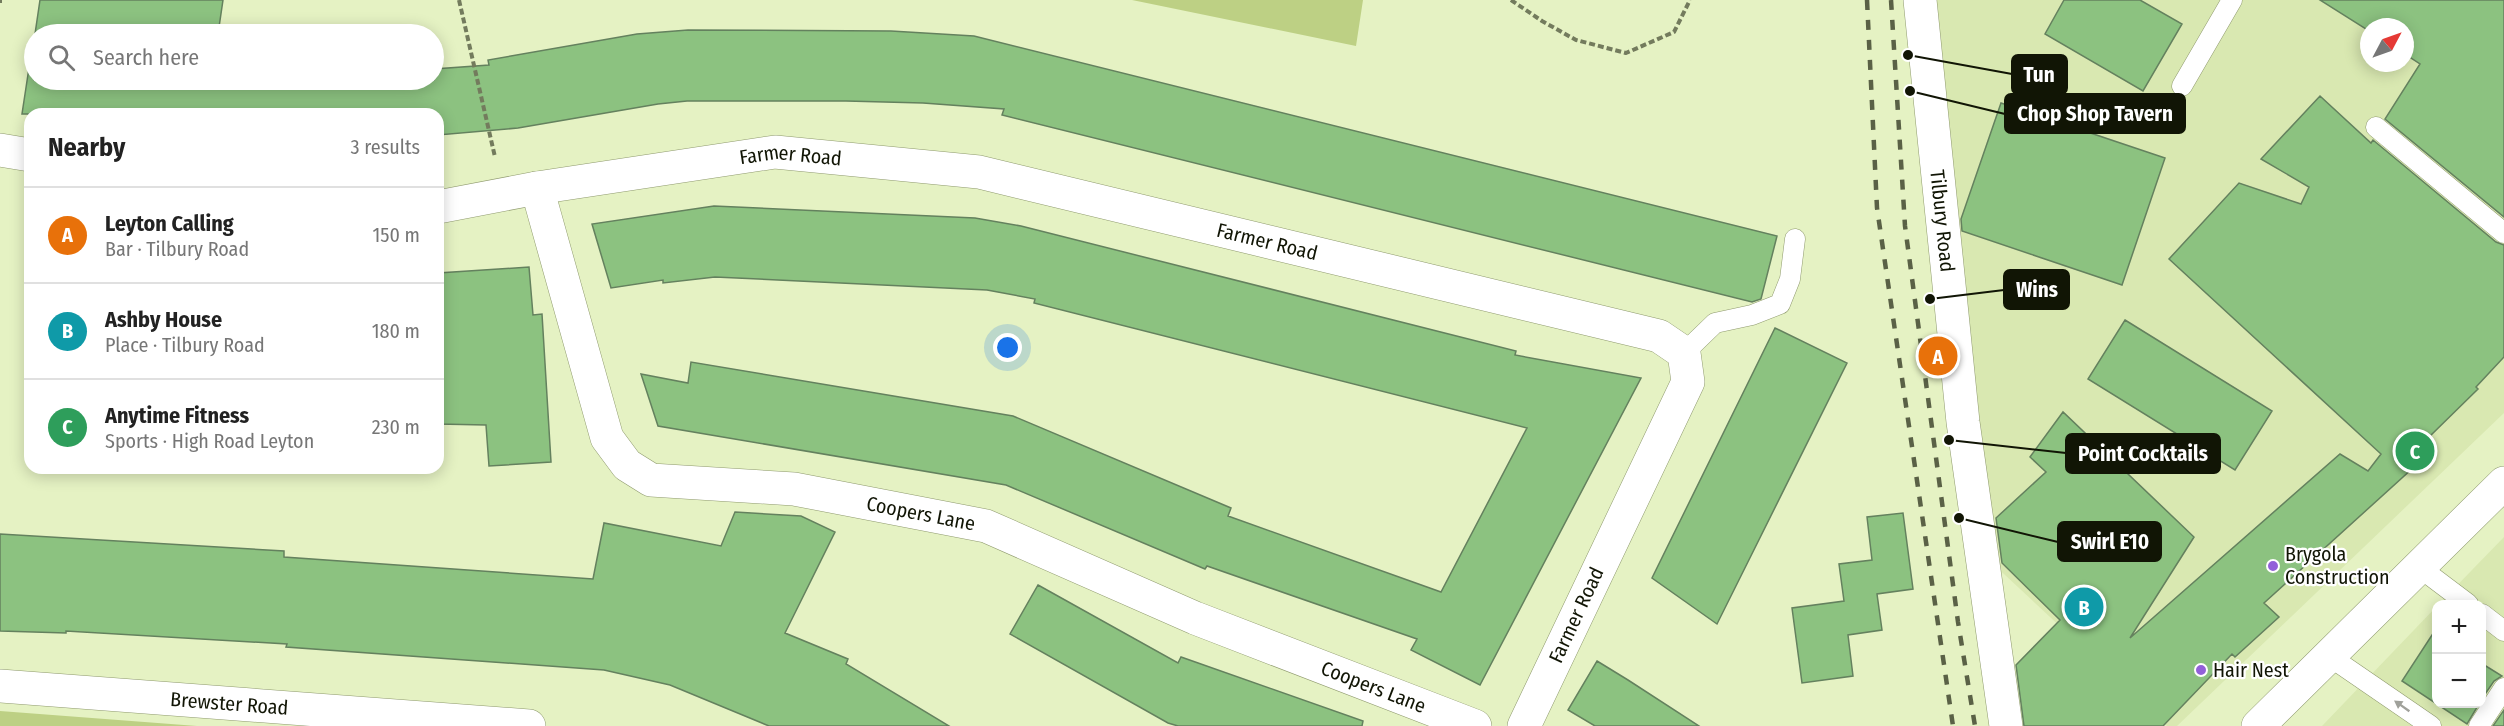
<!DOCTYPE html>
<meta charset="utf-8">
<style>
:root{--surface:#fff;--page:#f2f2f2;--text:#222;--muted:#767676;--line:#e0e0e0;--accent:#ea580c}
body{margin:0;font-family:"Fira Sans Condensed",sans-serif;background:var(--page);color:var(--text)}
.controls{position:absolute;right:18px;bottom:18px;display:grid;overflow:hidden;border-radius:12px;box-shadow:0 3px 15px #0003}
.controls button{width:54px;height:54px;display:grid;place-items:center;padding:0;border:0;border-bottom:2px solid var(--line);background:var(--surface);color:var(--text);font:30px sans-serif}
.compass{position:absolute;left:2360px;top:18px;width:54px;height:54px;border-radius:50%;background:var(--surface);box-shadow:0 3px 15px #0003;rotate:49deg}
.you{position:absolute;left:1008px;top:348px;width:21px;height:21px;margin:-15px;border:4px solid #fff;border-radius:50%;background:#1a73e8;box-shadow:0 0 0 9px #1a73e833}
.badge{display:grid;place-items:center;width:39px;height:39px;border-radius:50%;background:var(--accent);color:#fff;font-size:20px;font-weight:700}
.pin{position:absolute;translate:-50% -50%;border:3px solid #fff;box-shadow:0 2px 6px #0006}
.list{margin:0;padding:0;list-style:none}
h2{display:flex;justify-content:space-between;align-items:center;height:78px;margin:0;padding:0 24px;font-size:26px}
h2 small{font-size:20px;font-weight:400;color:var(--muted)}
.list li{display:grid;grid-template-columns:39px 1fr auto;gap:18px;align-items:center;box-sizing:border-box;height:96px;padding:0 24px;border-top:2px solid var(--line)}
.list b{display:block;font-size:22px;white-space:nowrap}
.list p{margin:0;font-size:20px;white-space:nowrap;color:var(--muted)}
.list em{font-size:20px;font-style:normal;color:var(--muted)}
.icon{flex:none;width:33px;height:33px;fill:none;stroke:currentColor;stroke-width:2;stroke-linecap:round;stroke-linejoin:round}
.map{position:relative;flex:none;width:2504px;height:726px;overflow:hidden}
.search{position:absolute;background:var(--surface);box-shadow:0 3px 15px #0003;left:24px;top:24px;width:420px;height:66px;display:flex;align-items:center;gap:15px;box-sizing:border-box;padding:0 21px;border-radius:33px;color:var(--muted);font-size:22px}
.panel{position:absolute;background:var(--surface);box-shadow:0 3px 15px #0003;left:24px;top:108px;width:420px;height:366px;border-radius:18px}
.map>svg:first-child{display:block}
.built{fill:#d9e8b1;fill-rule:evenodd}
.green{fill:#bdd084}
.building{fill:#8cc280;stroke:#64815e;stroke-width:1.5}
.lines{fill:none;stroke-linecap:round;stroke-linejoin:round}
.lane-casing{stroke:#8f9a6e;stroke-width:21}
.street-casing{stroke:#8f9a6e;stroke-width:34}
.primary-casing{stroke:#8f9a6e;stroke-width:34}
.path{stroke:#737b5d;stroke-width:4;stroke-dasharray:6 3;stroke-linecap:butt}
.lane{stroke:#fff;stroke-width:20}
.street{stroke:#fff;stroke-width:33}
.primary{stroke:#fff;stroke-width:33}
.rail{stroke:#5a6146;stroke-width:4.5;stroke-dasharray:10 10;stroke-linecap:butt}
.oneway{fill:#a0a19b}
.poi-dot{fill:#9260d9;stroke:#fff;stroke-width:2}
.labels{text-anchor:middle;stroke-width:4.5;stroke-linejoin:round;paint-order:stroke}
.street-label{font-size:20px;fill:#111505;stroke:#fff}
.poi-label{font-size:20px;fill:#111505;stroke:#fff;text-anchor:start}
.leader{fill:none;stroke:#111505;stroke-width:2}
.callout-dot{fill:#111505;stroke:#fff;stroke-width:2}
.callout{fill:#111505;stroke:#111505;stroke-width:2}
.callout-label{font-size:21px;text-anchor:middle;font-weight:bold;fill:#fff}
</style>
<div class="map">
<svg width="2504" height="726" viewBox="0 0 2504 726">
<rect width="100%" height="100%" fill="#e5f2c3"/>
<path class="built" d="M1935 0H2504V413L2177 726H2167L1990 561ZM2369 27H2405V63H2369Z
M2504 537V726H2322L2436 607V704H2482V604H2439Z"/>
<path class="green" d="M1132 0H1363L1356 46Z
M0 711 197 726H0Z"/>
<path class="building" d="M40 0H223L218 34H35Z
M2064 0H2140L2182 24 2143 91 2045 34Z
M2320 0H2504V217L2385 119 2420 64 2405 54V27H2369V31Z
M688 30 891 31 974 36 1777 236 1761 299 1752 302 1002 115 1004 109 923 103 846 101H687L658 104 518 128 438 135V114H22L34 35V80H434V69L489 65 488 60 637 34Z
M2320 96 2371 143 2373 140 2496 242 2504 245V357L2476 387 2478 389 2426 440 2435 448 2264 603 2279 617 2235 657 2232 654 2163 726H2024L2016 665 2060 620 2002 563 1996 518 2046 472 2030 457 2063 412 2194 537 2130 638 2340 454 2368 471 2381 454 2169 259 2239 183 2301 204 2309 187 2261 159Z
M2001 103 2165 158 2122 285 1962 231 1961 219Z
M714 206 975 218 1021 226 1516 351 1515 355 1641 378 1480 685 1411 650 1417 639 1207 566 1205 569 1006 485 658 426 641 374 688 383 691 362 1013 416 1231 508 1228 516 1441 592 1527 428 1034 303 1035 299 987 290 715 277 663 283V280L611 288 592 224Z
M529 267 533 315 542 314 551 462 489 466 486 425 438 424V273Z
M2125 320 2272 411 2235 470 2088 379Z
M1775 328 1847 363 1717 624 1652 578Z
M735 512 801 516 835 532 785 633 848 659 846 664 949 726H769L670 685 604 670 286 647 287 644 66 631V633L0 631V534L284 551V557L593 579 604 523 721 546Z
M1903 513 1913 589 1877 594 1882 630 1848 635 1853 676 1802 683 1792 608 1844 601 1839 564 1872 560 1867 517Z
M1038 585 1178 663 1181 657 1363 721 1362 726H1178L1168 723 1010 634Z
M2434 632 2436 634V704H2479L2467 724 2402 681Z
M1597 661 1628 680 1699 726H1595L1568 710Z
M2481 663 2502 676 2494 681 2481 700Z
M2504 710V726H2493Z"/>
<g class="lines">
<defs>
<path id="lane" d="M2182 86 2232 0
M2376 127 2504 233
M1684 353 1715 323 1752 315 1780 304 1790 279 1795 239
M2419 567 2468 604
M2482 614 2504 631
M2329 656 2431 726
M2479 726 2504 688"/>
<g id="street">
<path id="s1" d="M1920 0 1963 422 2006 726"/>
<path d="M0 150 30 155"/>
<path id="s2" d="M537 188 607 438 627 465 651 480 794 489 986 526 1195 618 1475 726"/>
<path id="s3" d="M438 207 537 188 775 152 979 172 1659 336 1684 353 1688 382 1524 726"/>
<path id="s4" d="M0 686 529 726"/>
</g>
<path id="primary" d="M2258 726 2504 483"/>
</defs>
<use href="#lane" class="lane-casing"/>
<use href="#street" class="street-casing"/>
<use href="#primary" class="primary-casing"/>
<path class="path" d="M459 0 495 157
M1511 0 1542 21 1576 40 1626 53 1674 32 1690 0
M0 3V0"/>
<use href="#lane" class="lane"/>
<use href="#street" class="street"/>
<use href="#primary" class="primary"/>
<path class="rail" d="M1867 0 1877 208 1953 726
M1891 0 1905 226 1958 622 1975 726"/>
</g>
<defs><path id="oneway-solid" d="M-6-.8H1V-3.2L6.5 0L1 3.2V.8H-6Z" transform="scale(1.5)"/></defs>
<use class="oneway" href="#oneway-solid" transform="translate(2402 706) rotate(-145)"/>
<g class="poi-dot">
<circle cx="2273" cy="566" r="6"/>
<circle cx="2201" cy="670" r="6"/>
</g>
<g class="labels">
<g class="street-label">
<text dy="7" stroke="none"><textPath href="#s3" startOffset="357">Farmer Road</textPath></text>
<text dy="7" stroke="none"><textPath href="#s1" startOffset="222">Tilbury Road</textPath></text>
<text dy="7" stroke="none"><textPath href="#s3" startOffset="843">Farmer Road</textPath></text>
<text dy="7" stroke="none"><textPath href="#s2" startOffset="594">Coopers Lane</textPath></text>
<text transform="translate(1576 615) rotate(-65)" y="7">Farmer Road</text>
<text dy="7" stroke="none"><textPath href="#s2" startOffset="1080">Coopers Lane</textPath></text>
<text dy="7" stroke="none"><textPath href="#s4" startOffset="230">Brewster Road</textPath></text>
</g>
<g class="poi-label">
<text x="2285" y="561">Brygola<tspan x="2285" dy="23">Construction</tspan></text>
<text x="2213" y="677">Hair Nest</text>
</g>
</g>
<path class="leader" d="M1908 55L2012 74M1910 91L2005 114M1930 299L2004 290M1949 440L2066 453M1959 518L2058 542"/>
<g class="callout-dot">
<circle cx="1908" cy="55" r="6"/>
<circle cx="1910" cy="91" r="6"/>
<circle cx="1930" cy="299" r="6"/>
<circle cx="1949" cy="440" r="6"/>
<circle cx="1959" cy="518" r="6"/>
</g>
<g class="callout">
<rect x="2012" y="55" width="55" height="39" rx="6"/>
<rect x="2005" y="94" width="180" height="39" rx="6"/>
<rect x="2004" y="270" width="65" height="39" rx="6"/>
<rect x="2066" y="434" width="154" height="39" rx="6"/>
<rect x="2058" y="522" width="103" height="39" rx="6"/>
</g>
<g class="callout-label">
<text x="2039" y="82">Tun</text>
<text x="2095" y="121">Chop Shop Tavern</text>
<text x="2037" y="297">Wins</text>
<text x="2143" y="461">Point Cocktails</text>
<text x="2110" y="549">Swirl E10</text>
</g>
</svg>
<div class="controls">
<button>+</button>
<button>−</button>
</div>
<svg class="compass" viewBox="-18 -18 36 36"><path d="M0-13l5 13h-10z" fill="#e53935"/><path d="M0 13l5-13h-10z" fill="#767676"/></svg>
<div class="you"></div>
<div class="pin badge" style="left:1938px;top:356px;background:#e8710a">A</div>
<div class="pin badge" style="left:2084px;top:607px;background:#0f9aa8">B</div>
<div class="pin badge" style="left:2415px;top:451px;background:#2e9e5b">C</div>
<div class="search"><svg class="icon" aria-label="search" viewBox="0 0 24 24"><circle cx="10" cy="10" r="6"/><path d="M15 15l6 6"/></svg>Search here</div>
<section class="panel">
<h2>Nearby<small>3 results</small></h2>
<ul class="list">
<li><span class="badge" style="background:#e8710a">A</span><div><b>Leyton Calling</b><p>Bar · Tilbury Road</p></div><em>150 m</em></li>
<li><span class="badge" style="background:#0f9aa8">B</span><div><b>Ashby House</b><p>Place · Tilbury Road</p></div><em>180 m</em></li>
<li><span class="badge" style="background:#2e9e5b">C</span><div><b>Anytime Fitness</b><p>Sports · High Road Leyton</p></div><em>230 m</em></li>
</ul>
</section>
</div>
